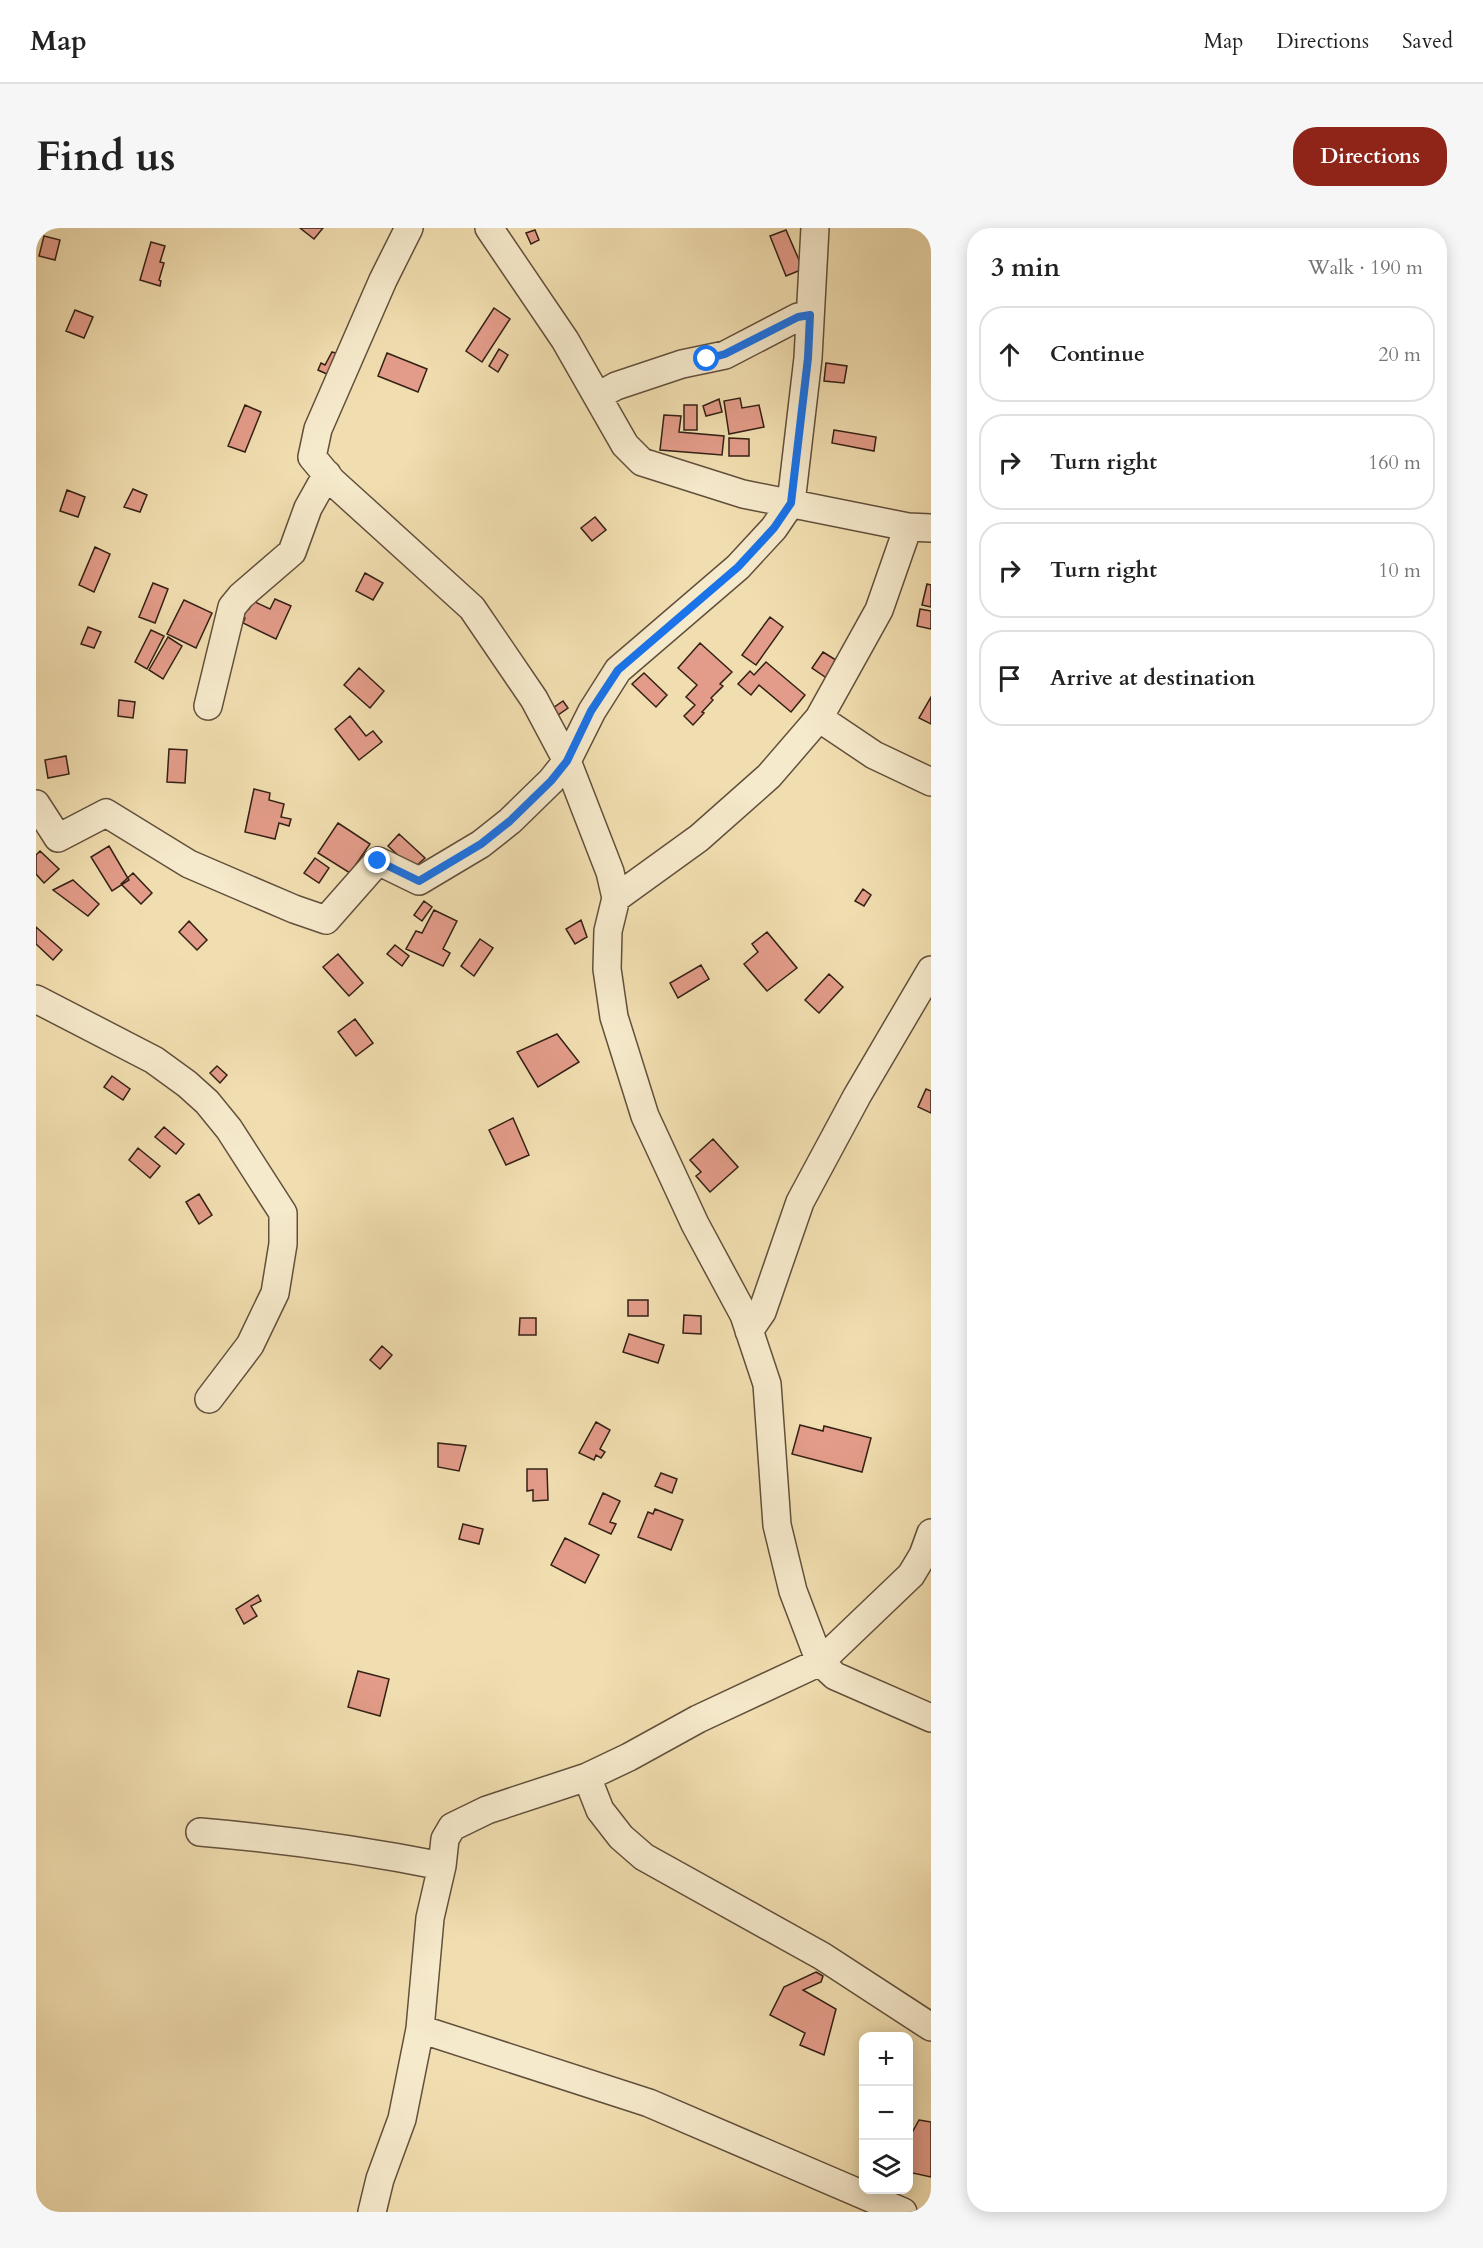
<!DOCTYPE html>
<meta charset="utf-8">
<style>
:root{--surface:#fff;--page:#f6f6f6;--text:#222;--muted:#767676;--line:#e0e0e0;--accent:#8f2418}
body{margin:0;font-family:Cardo,serif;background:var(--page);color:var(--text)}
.controls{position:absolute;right:18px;bottom:18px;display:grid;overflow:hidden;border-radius:12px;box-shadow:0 3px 15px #0003}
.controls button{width:54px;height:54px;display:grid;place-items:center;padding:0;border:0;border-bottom:2px solid var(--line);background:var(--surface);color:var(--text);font:30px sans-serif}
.stop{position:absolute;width:18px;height:18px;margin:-14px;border:4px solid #1a73e8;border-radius:50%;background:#fff}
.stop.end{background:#1a73e8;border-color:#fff;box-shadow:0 2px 6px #0008}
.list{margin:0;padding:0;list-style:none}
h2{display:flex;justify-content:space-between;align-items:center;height:78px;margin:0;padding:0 24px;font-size:26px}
h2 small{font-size:20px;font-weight:400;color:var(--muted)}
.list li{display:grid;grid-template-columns:39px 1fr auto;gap:18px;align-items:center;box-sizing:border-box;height:96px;margin:0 12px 12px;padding:0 12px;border:2px solid var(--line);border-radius:24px}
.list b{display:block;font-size:22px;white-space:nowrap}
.list em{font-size:20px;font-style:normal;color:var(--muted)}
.icon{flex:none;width:33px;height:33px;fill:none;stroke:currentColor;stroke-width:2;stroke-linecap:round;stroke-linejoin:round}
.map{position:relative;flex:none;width:895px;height:1984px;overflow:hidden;border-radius:24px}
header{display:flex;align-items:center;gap:36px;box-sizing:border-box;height:84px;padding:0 30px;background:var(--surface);border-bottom:2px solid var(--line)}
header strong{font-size:28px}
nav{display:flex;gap:33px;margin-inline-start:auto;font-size:21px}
.intro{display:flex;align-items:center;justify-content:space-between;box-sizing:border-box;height:144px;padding:0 36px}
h1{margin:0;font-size:42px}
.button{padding:15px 27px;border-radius:24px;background:var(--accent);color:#fff;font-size:21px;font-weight:700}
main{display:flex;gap:36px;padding:0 36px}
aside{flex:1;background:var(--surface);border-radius:24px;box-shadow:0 3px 15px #0003}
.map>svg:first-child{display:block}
.building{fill:#e39c89;stroke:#332115;stroke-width:1.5}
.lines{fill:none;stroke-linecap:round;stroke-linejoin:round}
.minor-casing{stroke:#62503c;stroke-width:30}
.minor{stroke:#f6eacc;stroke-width:27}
.route{stroke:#1a73e8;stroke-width:8}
</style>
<header>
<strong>Map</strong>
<nav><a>Map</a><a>Directions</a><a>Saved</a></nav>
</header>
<div class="intro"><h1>Find us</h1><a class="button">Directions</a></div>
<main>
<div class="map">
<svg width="895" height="1984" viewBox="0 0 895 1984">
<rect width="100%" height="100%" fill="#f1deb0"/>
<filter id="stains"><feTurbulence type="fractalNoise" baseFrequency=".00333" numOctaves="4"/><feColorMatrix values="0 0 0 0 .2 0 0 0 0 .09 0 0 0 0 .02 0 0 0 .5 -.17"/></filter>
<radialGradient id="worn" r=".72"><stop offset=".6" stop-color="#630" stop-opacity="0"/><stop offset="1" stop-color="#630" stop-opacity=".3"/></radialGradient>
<path class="building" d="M264 0H287L278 11Z
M499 2 503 12 495 16 490 5Z
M750 2 767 41 750 48 734 8Z
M8 8 24 12 19 32 3 28Z
M115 14 129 18 124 34 128 35 123 52 125 53 124 58 104 52Z
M458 80 474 91 446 134 430 123Z
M39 82 57 89 48 110 30 103Z
M463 121 472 127 462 144 453 138Z
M296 124 303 126 293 147 282 142 285 135 289 137Z
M351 125 391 141 382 164 342 148Z
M790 135 811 138 808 155 788 153Z
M704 170 706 180 723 177 728 199 693 206 688 173Z
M683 171 686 184 670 188 667 178Z
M209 177 225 184 209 224 192 218Z
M648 177H661V202H648Z
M628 187 645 188 643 204 688 208 686 227 624 222Z
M798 202 840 209 838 223 796 215Z
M693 210 713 211V228H693Z
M97 261 111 267 104 284 88 279Z
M31 262 49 269 42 289 24 283Z
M559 289 570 302 556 313 545 300Z
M59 319 74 326 58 364 43 357Z
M329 345 347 355 337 372 320 363Z
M117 355 132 361 119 395 103 389Z
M891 356 895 357V379L886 377Z
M239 371 255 378 240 411 207 395 209 390 202 386 206 378 213 381 217 373 234 381Z
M148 372 176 385 160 420 131 406Z
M884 381 895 383V401L881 398Z
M734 389 747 399 720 437 706 427Z
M52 399 65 404 58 420 45 416Z
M115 402 128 408 111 441 99 434Z
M132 409 146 418 127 451 113 442Z
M664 415 696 444 684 456 687 458 675 470 677 472 666 484 668 485 657 497 648 488 659 477 650 469 661 457 642 440Z
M787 424 803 434 792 451 776 440Z
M730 434 769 467 755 484 723 457 715 467 702 456 714 443 718 447Z
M323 440 348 463 334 480 308 457Z
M608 445 631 467 620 479 596 456Z
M895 469V496L883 490Z
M83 472 99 474 97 490 82 488Z
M527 473 532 480 522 487 517 480Z
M314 488 330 508 337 503 346 514 323 532 299 501Z
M133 521 151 522 149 555 131 554Z
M30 528 33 546 12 550 9 532Z
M218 561 234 565 233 572 248 576 245 589 255 591 253 598 243 595 239 611 209 604Z
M302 595 334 616 314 645 282 625Z
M363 606 389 630 377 641 352 618Z
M73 618 93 652 76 663 55 629Z
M4 623 23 641 8 655 0 646V627Z
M279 630 293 640 283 655 268 645Z
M97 645 116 665 105 676 85 656Z
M37 652 63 676 52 688 17 662Z
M827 661 835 667 828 678 819 673Z
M388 673 396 679 386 693 378 687Z
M398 682 421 693 407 721 414 725 407 738 370 721 380 703 386 705Z
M545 692 551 709 539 716 530 701Z
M153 693 171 712 161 722 143 704Z
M0 699 26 722 17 732 0 716Z
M731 704 761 740 731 763 708 736 722 724 716 716Z
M444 711 457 720 438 748 425 738Z
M359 717 373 728 366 738 351 726Z
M302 726 327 755 313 768 287 739Z
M665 737 673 751 642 770 634 755Z
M793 746 807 759 783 785 769 772Z
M319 791 337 815 320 828 302 804Z
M521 806 543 834 502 859 481 824Z
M181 838 191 847 184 855 174 845Z
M76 848 94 861 87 872 68 859Z
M890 861 895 863V885L882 879Z
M477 890 493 927 470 937 453 902Z
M128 899 148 916 140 926 119 909Z
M677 911 702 939 674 964 660 948 665 944 654 932Z
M102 920 124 938 114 950 93 932Z
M163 966 176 987 163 996 150 974Z
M592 1072H612V1088H592Z
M648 1087 665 1088V1106L647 1105Z
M484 1090H500V1107H483Z
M593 1106 628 1117 622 1135 587 1124Z
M346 1118 356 1127 344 1141 334 1132Z
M560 1194 574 1202 564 1221 569 1224 565 1230 560 1227 558 1232 543 1225Z
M764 1197 787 1203 788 1198 835 1210 826 1244 756 1226Z
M402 1215 430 1218 423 1243 402 1239Z
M491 1241H511L512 1272 497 1273V1262L491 1263Z
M625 1245 641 1251 636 1265 619 1258Z
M567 1265 584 1273 574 1294 580 1296 575 1306 553 1296Z
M619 1281 647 1292 635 1322 602 1309 612 1284 617 1286Z
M427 1296 447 1301 443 1316 423 1311Z
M529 1310 563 1327 549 1355 515 1337Z
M222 1367 225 1373 215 1378 221 1388 208 1396 200 1381Z
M322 1443 353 1451 344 1488 312 1479Z
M780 1744 787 1748 785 1754 767 1762 800 1781 788 1827 764 1817 769 1805 734 1787 748 1759Z
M780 1744 787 1748 785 1754 767 1762 800 1781 788 1827 764 1817 769 1805 734 1787 748 1759Z
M883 1892 895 1894V1949L872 1944V1912Z"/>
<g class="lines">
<defs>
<path id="minor" d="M373 0 347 52 282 201 276 229 296 253 436 380 498 471 531 533 574 644 580 670 572 703 571 741 578 789 609 888 659 996 708 1087 731 1156 741 1297 757 1363 784 1434 799 1448 895 1490
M453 0 529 112 589 217 606 234 707 266 872 299 895 300
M562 168 580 158 646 136 689 127 762 89 774 87
M172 478 196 379 205 368 256 324 272 280 291 246
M783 490 838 527 895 554
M0 576 22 610 70 585 153 636 258 681 290 692 342 633 383 653 445 616 474 593 515 553 531 533 556 483 582 442 702 339 738 300 755 275 772 130 779 0
M580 670 663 610 733 548 783 490 843 382 872 299
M0 771 118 832 151 856 171 874 193 901 247 985V1016L239 1065 214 1117 173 1171
M713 1103 726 1084 764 974 821 868 895 742
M551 1549 564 1582 585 1609 608 1629 786 1728 895 1799
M164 1604C245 1611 326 1622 406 1638
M384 1801 613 1875 867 1984
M336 1984 344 1951 366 1891 384 1801 394 1690 406 1638 409 1611 416 1599 451 1582 551 1549 593 1529 662 1491 784 1434 875 1347 887 1327 895 1305"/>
</defs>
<use href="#minor" class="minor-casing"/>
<use href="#minor" class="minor"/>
</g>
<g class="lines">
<path class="route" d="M342 633 383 653 445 616 474 593 515 553 531 533 555 483 582 442 702 339 738 300 755 275 772 130 774 87 762 89 689 126 671 131"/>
</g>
<rect width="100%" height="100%" filter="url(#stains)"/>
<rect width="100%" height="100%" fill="url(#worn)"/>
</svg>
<div class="controls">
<button>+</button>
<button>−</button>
<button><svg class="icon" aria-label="layers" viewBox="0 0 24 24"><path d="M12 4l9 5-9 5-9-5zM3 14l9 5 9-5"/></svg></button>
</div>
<div class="stop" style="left:671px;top:131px"></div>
<div class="stop end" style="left:342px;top:633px"></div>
</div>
<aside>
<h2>3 min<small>Walk · 190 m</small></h2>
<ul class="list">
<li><svg class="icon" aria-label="ahead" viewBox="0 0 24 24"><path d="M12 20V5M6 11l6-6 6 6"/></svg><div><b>Continue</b></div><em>20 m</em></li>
<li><svg class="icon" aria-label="right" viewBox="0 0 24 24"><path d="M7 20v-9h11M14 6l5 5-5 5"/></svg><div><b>Turn right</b></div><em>160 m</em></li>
<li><svg class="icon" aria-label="right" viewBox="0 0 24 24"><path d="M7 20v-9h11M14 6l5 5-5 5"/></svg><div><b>Turn right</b></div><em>10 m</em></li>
<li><svg class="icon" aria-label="arrive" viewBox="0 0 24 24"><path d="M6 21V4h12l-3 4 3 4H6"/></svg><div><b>Arrive at destination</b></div></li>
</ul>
</aside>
</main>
